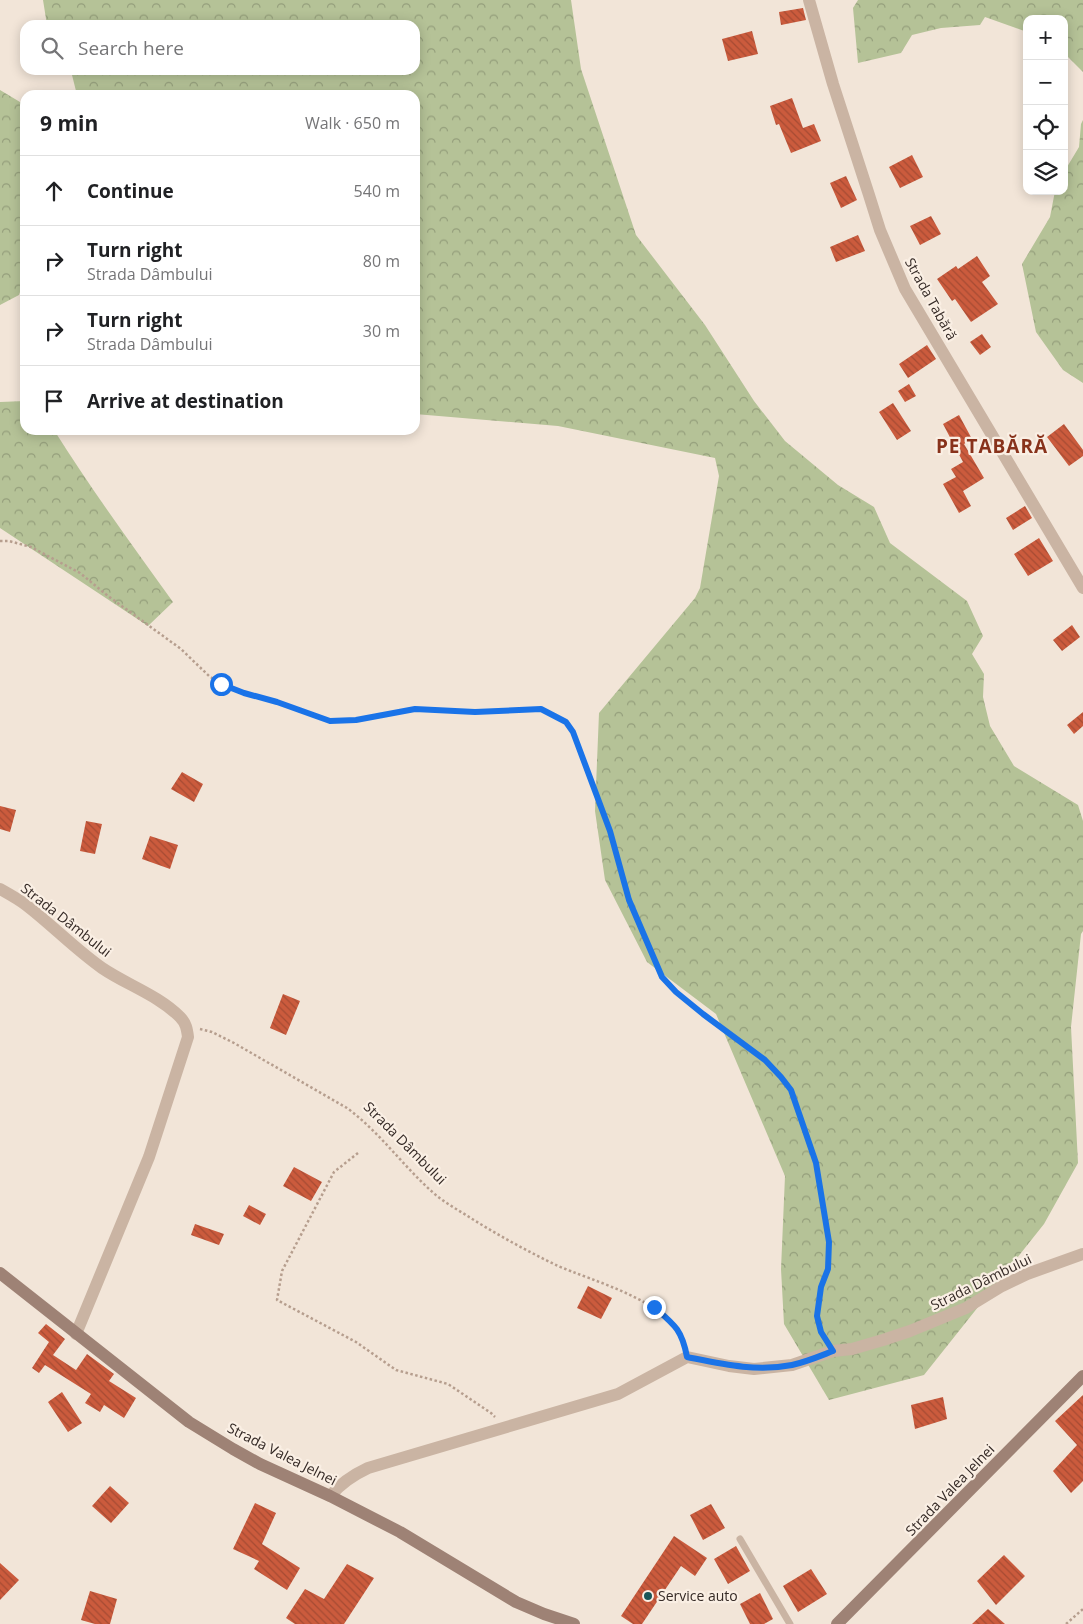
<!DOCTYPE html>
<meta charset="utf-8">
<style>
:root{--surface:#fff;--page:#f2f2f2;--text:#202124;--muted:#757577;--line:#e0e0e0}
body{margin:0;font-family:"Open Sans",sans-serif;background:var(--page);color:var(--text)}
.controls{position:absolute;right:15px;top:15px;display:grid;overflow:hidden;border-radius:10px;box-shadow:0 2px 12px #0003}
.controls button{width:45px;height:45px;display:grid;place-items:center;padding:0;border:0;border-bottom:1px solid var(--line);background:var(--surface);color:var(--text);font:25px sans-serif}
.stop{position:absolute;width:15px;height:15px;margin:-11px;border:4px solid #1a73e8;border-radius:50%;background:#fff}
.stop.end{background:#1a73e8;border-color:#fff;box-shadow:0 1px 5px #0008}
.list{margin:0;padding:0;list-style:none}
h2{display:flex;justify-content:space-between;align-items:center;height:65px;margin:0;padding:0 20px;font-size:21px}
h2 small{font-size:16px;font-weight:400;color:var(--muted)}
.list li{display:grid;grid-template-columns:32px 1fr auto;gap:15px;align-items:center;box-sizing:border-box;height:70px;padding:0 20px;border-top:1px solid var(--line)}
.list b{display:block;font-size:19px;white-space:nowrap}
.list p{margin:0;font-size:16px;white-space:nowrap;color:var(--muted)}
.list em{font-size:16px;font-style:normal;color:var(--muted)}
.icon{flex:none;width:28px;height:28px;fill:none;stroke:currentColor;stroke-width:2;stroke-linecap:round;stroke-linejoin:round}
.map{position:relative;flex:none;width:1083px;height:1624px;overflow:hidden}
.search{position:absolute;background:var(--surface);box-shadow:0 2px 12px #0003;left:20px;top:20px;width:400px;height:55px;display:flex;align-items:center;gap:12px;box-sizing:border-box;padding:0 18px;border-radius:15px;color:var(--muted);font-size:19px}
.panel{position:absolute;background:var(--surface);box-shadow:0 2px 12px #0003;left:20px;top:90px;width:400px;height:345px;border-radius:15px}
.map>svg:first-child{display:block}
.forest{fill:url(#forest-crowns)}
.building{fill:url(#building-back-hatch)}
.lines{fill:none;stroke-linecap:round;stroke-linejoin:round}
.path{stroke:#b69e8e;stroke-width:2.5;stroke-dasharray:2.5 2.5;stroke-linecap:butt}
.service{stroke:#cab4a3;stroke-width:7}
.minor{stroke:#cab4a3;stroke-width:12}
.secondary{stroke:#9e8275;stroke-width:12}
.route{stroke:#1a73e8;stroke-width:6}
.poi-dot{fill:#1a5658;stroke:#faefe4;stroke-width:2}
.labels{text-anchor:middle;stroke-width:4.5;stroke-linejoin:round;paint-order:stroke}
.street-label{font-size:14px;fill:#352a26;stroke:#faefe4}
.poi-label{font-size:14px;fill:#352a26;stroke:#faefe4;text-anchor:start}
.district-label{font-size:19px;font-weight:bold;letter-spacing:1px;fill:#88321b;stroke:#faefe4}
</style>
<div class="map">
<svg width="1083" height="1624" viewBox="0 0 1083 1624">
<defs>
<pattern id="forest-crowns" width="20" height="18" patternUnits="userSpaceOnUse" patternTransform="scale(1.25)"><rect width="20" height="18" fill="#b5c297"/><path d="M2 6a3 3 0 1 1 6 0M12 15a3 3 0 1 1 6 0" fill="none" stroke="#949e7b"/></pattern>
<pattern id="building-back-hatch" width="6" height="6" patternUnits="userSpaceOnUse" patternTransform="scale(1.25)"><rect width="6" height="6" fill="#cb5b3d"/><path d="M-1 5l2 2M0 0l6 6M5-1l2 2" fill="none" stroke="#a64b33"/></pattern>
</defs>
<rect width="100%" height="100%" fill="#f2e5d8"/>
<path class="forest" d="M43 0H571L581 69 636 235 705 325 754 401 785 441 838 485 874 507 890 543 967 601 983 636 972 654 984 674 983 697 990 726 1014 766 1078 805 1083 821V931L1081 934 1071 1027 1078 1163 1044 1224 924 1375 829 1400 784 1324 781 1269 785 1176 716 1014 647 962 605 880 595 811 599 713 695 598 700 588 719 476 715 458 558 426 415 414V95H77L71 71 69 70H415V25H47Z
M858 0H1083V72L1064 53V19H1027V32L985 17 980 25 941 28 912 35 901 53 858 63 853 8Z
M0 90 25 105V277L19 295 0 305Z
M1083 120V383L1063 370 1036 332 1022 264 1050 217 1055 191H1064V172L1079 147 1081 124Z
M25 401V430H54C91 489 132 545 173 602L148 626 0 528V402Z"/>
<path class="building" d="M803 8 806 20 781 25 779 12Z
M752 31 758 54 728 61 722 39Z
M792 98 803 128 814 124 821 141 791 153 779 124 776 125 770 106Z
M912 155 923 177 900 188 889 167Z
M846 176 857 200 841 208 830 183Z
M931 216 941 234 920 245 910 226Z
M858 235 865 251 836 262 830 247Z
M977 256 990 276 982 282 998 304 971 322 955 299 952 301 937 279 956 266 958 269Z
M982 334 991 347 980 355 970 342Z
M927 345 936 359 908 378 899 364Z
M909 384 916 396 905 402 898 391Z
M893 403 911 431 897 440 879 412Z
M959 415 972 439 964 444 984 478 963 491 971 506 959 513 943 484 956 477 951 469 963 462 943 424Z
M1064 424 1083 450V456L1069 466 1047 437Z
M1025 506 1032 518 1013 530 1006 518Z
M1039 538 1053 561 1028 576 1014 554Z
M1072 625 1080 637 1062 651 1053 640Z
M1083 712V726L1074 734 1067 725Z
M182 772 203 784 194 802 171 789Z
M0 806 16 810 10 832 0 829Z
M86 821 102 824 95 854 80 851Z
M150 836 178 845 170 869 142 859Z
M283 994 300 1001 286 1035 270 1028Z
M294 1167 322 1182 311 1201 283 1186Z
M249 1205 266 1214 260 1225 243 1216Z
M195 1224 224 1234 219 1245 191 1235Z
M588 1286 612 1298 601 1319 577 1308Z
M46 1324 65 1339 53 1355 76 1370 87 1354 114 1374 109 1381 136 1398 124 1418 104 1405 100 1412 85 1403 91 1394 45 1365 39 1373 32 1368 49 1342 38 1333Z
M62 1392 82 1423 68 1432 48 1402Z
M1083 1395V1481L1071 1493 1053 1471 1077 1445 1055 1421Z
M943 1397 947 1419 915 1429 911 1405Z
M110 1486 129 1503 111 1523 92 1506Z
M255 1503 276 1513 262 1544 300 1568 287 1590 254 1569 259 1561 233 1549Z
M711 1504 725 1528 703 1540 690 1515Z
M674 1536 707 1558 695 1576 681 1566 642 1624H633L621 1616Z
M736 1546 750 1571 728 1584 714 1559Z
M1004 1555 1025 1576 996 1605 977 1581Z
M0 1563 19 1580 0 1600Z
M347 1564 374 1578 344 1624H295L286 1618 305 1589 324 1599Z
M811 1569 827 1594 798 1612 783 1586Z
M90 1591 117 1599 110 1624H95L81 1620Z
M760 1593 773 1619 764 1624H750L740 1604Z
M988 1609 1005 1624H972Z"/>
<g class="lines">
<path class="path" d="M0 541H9L31 547 80 573 108 596 181 649 209 676 221 684 245 693 277 702 330 721 356 720 415 709 475 712 541 709 566 722 573 732 610 831 629 901 662 977 676 992 703 1014 765 1060 791 1090 815 1163 829 1242 828 1269 821 1287 817 1316 821 1332 827 1341
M200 1029 212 1032 234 1043 347 1108C381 1133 405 1169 437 1196 446 1203 456 1209 466 1215 494 1233 525 1250 556 1265 591 1281 675 1302 685 1345
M358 1153 334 1172 282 1271 277 1300 356 1342 396 1370 448 1384 491 1413 495 1417
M1066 1624 1083 1609"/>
<path class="service" d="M740 1539 790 1624"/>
<path class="minor" d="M809 0 833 84 869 195 880 230 905 289 1083 588
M0 889C9 894 18 899 26 905 52 925 75 949 102 968 127 985 158 995 180 1017 186 1023 187 1029 188 1037L149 1157 76 1334
M330 1496C341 1483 353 1475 368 1468L618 1394 687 1357 729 1366 754 1369 792 1365 833 1351 852 1349 883 1340 910 1331 966 1308 1002 1286 1027 1274 1083 1254"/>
<path class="secondary" d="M0 1273 189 1422 233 1449 260 1464 330 1496 400 1532 516 1602 544 1614 574 1624
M837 1624 1083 1376"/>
</g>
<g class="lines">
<path class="route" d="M221 684 244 693 277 702 330 721 356 720 415 709 475 712 541 709 566 722 573 732 610 831 629 900 662 977 676 992 703 1014 765 1060 781 1077 791 1090 816 1163 829 1242 828 1269 821 1287 817 1316 821 1332 833 1351C820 1356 806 1362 792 1365 756 1372 722 1364 687 1357 682 1330 675 1325 654 1307"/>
</g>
<circle class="poi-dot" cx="648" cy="1596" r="5"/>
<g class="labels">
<g class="street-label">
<text transform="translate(931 299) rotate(61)" y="5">Strada Tabără</text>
<text transform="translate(66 920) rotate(38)" y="5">Strada Dâmbului</text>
<text transform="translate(405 1143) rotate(45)" y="5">Strada Dâmbului</text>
<text transform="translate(981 1282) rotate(-26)" y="5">Strada Dâmbului</text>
<text transform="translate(282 1454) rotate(27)" y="5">Strada Valea Jelnei</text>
<text transform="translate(950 1490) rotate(-46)" y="5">Strada Valea Jelnei</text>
</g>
<g class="poi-label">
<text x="658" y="1601">Service auto</text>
</g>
<g class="district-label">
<text x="992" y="453">PE TABĂRĂ</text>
</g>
</g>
</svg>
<div class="controls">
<button>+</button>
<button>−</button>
<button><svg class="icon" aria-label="locate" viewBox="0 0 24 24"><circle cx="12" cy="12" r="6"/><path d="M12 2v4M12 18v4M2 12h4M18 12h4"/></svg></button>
<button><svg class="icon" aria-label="layers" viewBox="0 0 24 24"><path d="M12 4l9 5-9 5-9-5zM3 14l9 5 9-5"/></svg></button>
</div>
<div class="stop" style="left:221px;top:684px"></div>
<div class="stop end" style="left:654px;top:1307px"></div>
<div class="search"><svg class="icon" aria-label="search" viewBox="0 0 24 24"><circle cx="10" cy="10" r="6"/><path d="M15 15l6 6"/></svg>Search here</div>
<section class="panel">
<h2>9 min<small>Walk · 650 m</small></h2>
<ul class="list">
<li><svg class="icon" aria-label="ahead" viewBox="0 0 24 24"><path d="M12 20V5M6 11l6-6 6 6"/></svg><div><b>Continue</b></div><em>540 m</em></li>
<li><svg class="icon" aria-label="right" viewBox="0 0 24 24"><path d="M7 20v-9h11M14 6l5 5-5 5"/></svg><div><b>Turn right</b><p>Strada Dâmbului</p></div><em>80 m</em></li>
<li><svg class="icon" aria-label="right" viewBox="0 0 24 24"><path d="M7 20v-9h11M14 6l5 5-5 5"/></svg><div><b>Turn right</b><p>Strada Dâmbului</p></div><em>30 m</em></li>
<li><svg class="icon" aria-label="arrive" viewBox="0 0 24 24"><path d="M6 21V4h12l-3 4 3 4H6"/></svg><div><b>Arrive at destination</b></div></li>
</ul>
</section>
</div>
